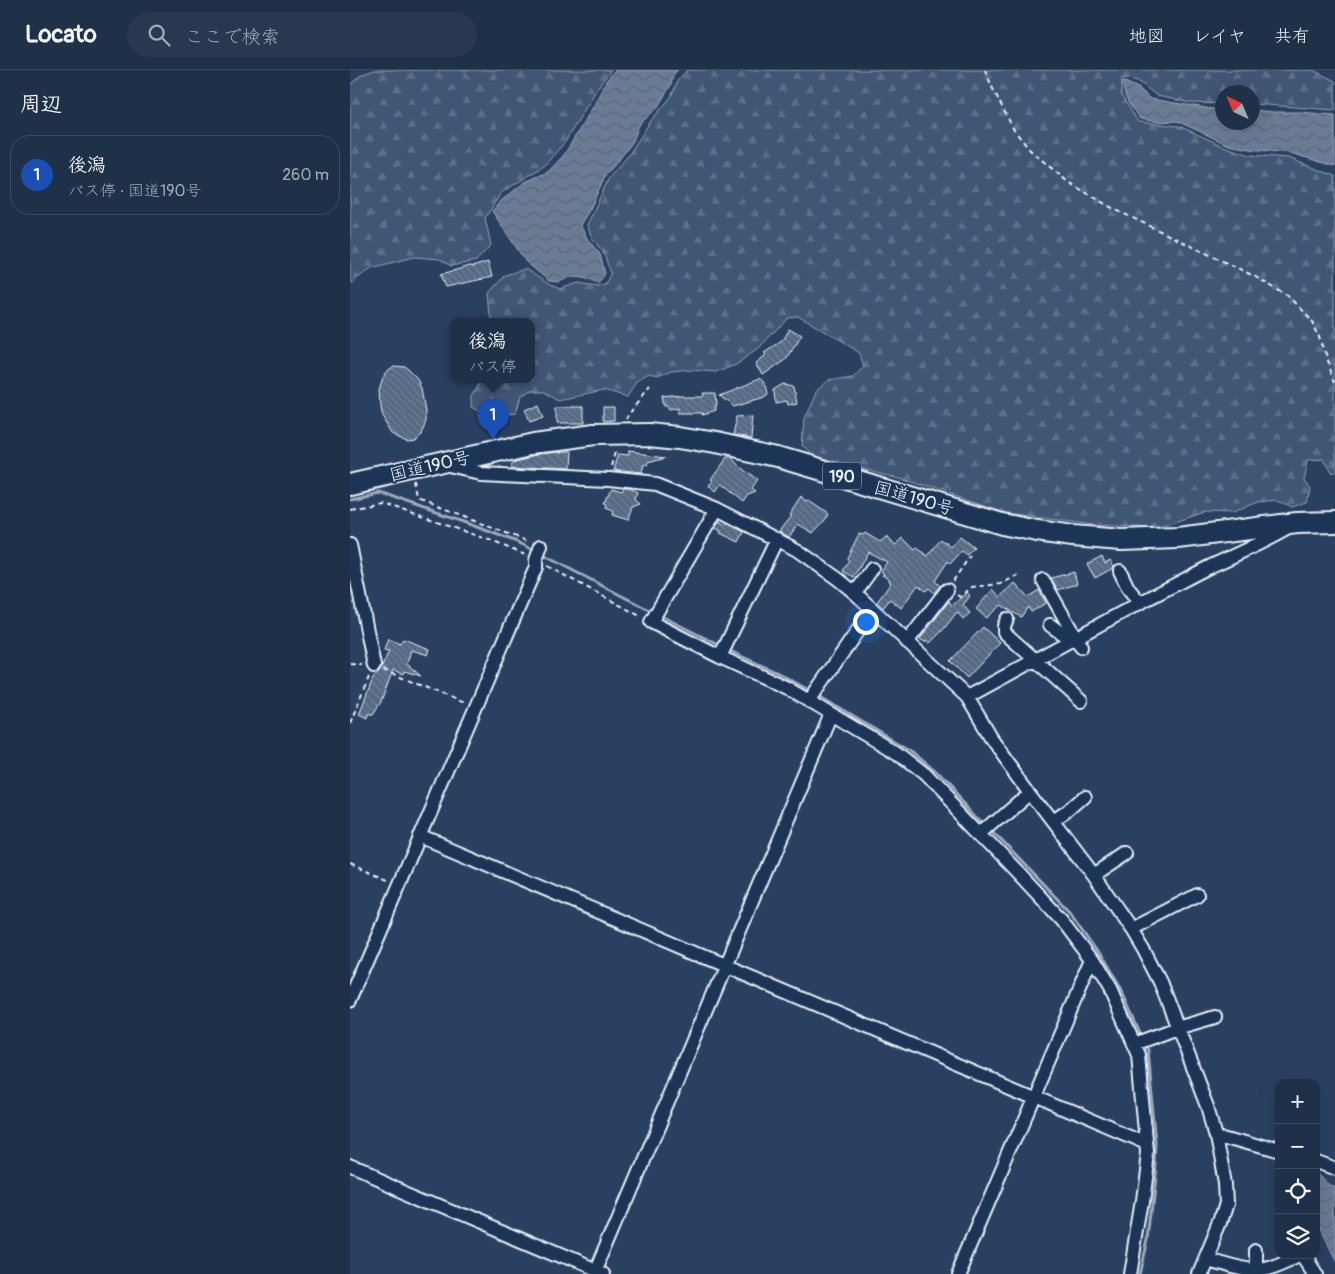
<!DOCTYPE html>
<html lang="ja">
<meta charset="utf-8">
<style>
:root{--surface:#1f3049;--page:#273850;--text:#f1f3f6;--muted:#a1a9b4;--line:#3c4b61;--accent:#ffd166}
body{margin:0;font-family:Pangolin,"Klee One",sans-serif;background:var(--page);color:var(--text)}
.controls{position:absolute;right:15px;bottom:15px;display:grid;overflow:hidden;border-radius:10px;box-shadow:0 5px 20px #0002}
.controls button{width:45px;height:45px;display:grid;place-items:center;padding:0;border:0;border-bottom:1px solid var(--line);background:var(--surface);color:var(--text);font:25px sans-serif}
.compass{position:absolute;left:865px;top:15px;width:45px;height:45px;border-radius:50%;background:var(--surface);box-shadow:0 5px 20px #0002;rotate:316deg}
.you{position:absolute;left:515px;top:551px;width:18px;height:18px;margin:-12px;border:4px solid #fff;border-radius:50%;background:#1a73e8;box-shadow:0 0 0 8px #1a73e833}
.badge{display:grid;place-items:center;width:32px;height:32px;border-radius:50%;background:var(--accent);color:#fff;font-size:16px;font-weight:700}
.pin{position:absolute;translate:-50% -41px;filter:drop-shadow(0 1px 2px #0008)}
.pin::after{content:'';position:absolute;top:26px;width:18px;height:15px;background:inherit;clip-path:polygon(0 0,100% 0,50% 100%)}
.popup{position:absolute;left:100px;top:248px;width:85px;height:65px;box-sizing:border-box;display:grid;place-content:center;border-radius:10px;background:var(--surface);filter:drop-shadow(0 1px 4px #0005);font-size:16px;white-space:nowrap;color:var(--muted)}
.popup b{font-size:19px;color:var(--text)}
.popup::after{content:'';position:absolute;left:50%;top:100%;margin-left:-10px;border:10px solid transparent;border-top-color:var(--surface)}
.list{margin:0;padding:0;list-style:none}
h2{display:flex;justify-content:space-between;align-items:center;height:65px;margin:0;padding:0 20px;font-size:21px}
h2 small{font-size:16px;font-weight:400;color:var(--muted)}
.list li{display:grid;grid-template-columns:32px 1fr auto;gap:15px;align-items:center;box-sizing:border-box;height:80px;margin:0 10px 10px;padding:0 10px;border:1px solid var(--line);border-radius:20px}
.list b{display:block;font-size:19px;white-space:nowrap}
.list p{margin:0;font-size:16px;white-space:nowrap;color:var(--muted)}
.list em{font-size:16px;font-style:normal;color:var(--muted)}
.icon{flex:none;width:28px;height:28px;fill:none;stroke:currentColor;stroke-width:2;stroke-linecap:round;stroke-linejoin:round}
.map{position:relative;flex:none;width:985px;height:1204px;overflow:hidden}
header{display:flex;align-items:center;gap:30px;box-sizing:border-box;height:70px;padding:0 25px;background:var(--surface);border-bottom:1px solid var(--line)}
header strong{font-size:24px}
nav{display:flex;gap:28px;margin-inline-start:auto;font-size:18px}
.search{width:350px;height:45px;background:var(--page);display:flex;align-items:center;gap:12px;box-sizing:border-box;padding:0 18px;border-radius:28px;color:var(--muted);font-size:19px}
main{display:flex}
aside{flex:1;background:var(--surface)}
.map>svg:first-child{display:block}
.forest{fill:url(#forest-firs);stroke:#94a4b6}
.water{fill:url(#water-waves);stroke:#9dabbd}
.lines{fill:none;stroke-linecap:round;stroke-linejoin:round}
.stream{stroke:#9dabbd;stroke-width:3}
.building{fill:url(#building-back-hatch);stroke:#e8f1f8}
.minor-casing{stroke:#e8f1f8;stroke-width:16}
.trunk-casing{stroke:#e8f1f8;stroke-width:24}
.path{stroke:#e8f1f8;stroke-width:2;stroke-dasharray:5 4;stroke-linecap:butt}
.minor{stroke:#1d3557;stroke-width:12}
.trunk{stroke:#1d3557;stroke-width:20}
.labels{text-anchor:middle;stroke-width:4;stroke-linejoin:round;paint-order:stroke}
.shield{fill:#1d3557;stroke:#abb9c8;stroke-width:1}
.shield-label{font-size:16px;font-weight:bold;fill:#e8f1f8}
.street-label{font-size:18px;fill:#e8f1f8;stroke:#1d3557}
</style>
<header>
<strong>Locato</strong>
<div class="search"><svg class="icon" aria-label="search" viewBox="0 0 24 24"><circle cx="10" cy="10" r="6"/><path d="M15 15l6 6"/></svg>ここで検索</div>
<nav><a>地図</a><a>レイヤ</a><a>共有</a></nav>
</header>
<main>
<aside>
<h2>周辺<small></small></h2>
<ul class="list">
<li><span class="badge" style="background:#1a4fb4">1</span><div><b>後潟</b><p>バス停 · 国道190号</p></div><em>260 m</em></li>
</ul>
</aside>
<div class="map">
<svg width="985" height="1204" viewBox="0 0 985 1204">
<defs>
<pattern id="forest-firs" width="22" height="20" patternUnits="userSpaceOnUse" patternTransform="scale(1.25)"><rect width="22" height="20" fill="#415774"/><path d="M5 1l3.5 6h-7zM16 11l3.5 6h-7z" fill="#5c7089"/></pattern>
<pattern id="water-waves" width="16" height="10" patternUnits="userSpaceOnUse" patternTransform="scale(1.25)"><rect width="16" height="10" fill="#6b7c95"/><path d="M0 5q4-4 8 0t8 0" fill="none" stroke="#5a6573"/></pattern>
<pattern id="building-back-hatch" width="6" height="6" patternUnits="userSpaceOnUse" patternTransform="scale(1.25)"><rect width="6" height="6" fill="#556a83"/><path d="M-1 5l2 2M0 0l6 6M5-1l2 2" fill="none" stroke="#6d8095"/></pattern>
</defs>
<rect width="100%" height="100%" fill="#294061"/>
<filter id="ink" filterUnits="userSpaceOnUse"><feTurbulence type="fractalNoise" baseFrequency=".02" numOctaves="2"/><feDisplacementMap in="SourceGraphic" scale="10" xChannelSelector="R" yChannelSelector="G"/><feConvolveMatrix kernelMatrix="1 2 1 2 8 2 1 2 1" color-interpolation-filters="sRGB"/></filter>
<g filter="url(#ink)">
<path class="forest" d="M24 0H261L248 17 215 72 194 96 151 123 135 148 141 175 126 191 101 196 90 189 64 187 21 198 0 214V15L11 5Z
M337 0H963L985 11V40L903 34 902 22H872V34L841 33 807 26 788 11 772 8 771 25 788 52 829 56 873 76 900 85 938 88 985 106V403L980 402 974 389 958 390 954 408 960 416 957 432 942 437 928 430 908 432 882 443 855 442 807 458 744 455 656 443 548 407 462 387 452 376 454 348 466 320 478 310 503 306 513 296 509 283 448 247 437 248 408 279 386 294 366 302 340 300 321 302 307 308 299 306 287 313 278 327 254 320 210 329 194 320H180L170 327 165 344 141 347 123 337 124 326 133 309H182V251H140L141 245 139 223 155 205 175 199 200 215 210 219 228 213 248 216 255 214 261 203 253 182 242 168 237 155 259 108 278 86 300 52 321 27 328 10Z"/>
<path class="water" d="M265 0H328L323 5 321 15 307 38 289 55 283 71 272 86 255 106 240 139 230 155 238 170 250 184 255 204 248 213 234 207 223 206 209 212 199 211 176 192 142 141 151 131 175 112 198 102 214 85 243 37 256 11Z
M773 11 790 19 800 29 862 39H872V52H902L903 40 923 42H949L985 45V96L940 83 900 79 879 75 827 51 809 52 790 49C780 35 773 29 773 11Z
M966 1103C974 1108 975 1115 985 1119V1193L966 1155Z"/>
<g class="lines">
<path class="stream" d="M0 429 28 423 116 453 167 472 186 481
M191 484 303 542
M309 545 373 577
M378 580 430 604 462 622
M467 625 559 680 586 703 635 755
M640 759 720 842 748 882 772 923 792 968
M790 1204 798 1170 806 1095 807 1075 798 980 795 974"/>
</g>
<path class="building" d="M138 192 142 207 96 217 91 204 110 199 112 198 120 196 122 197Z
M438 259 450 266 436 289 413 305 406 293 416 285 414 283 431 272Z
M43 296 54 297 58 300 68 310 72 318 76 340V350L71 361 63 368 57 369 43 363 32 345 30 336 29 319 33 306 36 301Z
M410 309 416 314 418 324 414 327 383 336 369 325Z
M435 314 444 316 447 332 438 334 437 330 426 332 425 320Z
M352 323H365L366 336H364V341L352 345 353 343H330V338L321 340 319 337H316L314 328 332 326H353Z
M188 333 193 346 179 351 174 339Z
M207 336H233V353H207Z
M253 337H264V351L253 352Z
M403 345 401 368 383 365 387 346Z
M278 381 316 386 298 391 297 396 293 395 291 404 263 401 268 385 278 386Z
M206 382 207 384V382H217L216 399 161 396 164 390 185 385Z
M375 389H381L388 397 407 411 401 420 405 423 397 426 392 433 370 415 365 422 358 416 362 411 360 410Z
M261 419 271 422 273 419H279L288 423 286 430 291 434 283 437 278 450 262 445 263 441 256 438 257 434 255 433Z
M451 427 457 432 459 431 478 444 475 450 463 463 448 454 439 467 429 461 441 446 439 445Z
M370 451 375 455 376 453 394 462 389 472 370 463 371 461 365 458Z
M515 463 530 472 536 467 546 475 553 468 565 480 567 478 578 486 591 469 601 477 610 467 624 478 617 485 612 481 600 494 598 491 585 511 590 516 584 523 579 518 576 521 568 515 551 538 540 529 533 538 527 532 541 513 539 511 540 510 532 505 534 504 531 501 537 492 518 482 504 507 493 501 499 491 497 488 509 464 513 465Z
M752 486 755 493 760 490 764 496 763 498 745 508 737 494Z
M724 502 727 514 708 520 701 508Z
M665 513 678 527 689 520 696 533 681 542 678 537 671 547 651 535 636 548 626 539 643 519 650 527Z
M617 522 620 526 613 535 620 543 613 549 607 542 593 560 580 573 576 570 575 572 570 569 599 531 602 536Z
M633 557 650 573 617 608 600 591Z
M38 569 50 574 53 569 80 579 78 585 61 580 57 594 71 606 54 601 53 604 43 600 31 632 23 644H18L17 648 9 644 24 606 28 604 31 599 39 581 34 580Z"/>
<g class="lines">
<defs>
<path id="minor" d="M96 395 131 403 258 409 305 414 367 439 447 480 488 509 505 523 617 627 642 669 680 721 744 805 781 859 793 879 810 912 858 1036 866 1063 875 1115 876 1135 871 1151 849 1204
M367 439 301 552 370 587 437 618 546 683 574 705 669 804 711 849 742 890 760 920 789 985 798 1084 792 1131 780 1204
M0 475 24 596
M770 501 778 518 790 533
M693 510 731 577
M505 523 522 499
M657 549 654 556V562L731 631
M700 555 721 570
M557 572 597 520
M370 587 427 469
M617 627C678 594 739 560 801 527 821 517 841 506 861 496 888 484 914 472 940 457
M459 631 522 540
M704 751 719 741 735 727
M631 764 680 721
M70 766 797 1075
M744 805 777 783
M781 859 847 825
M0 930 186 497V490L191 476
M784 974 827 958 865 947
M866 1063 929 1081
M966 1091 985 1098
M0 1097 253 1204
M950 1185 954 1187 965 1204
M855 1189C871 1193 888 1200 905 1200 920 1200 936 1191 950 1185
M906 1200V1180
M244 1204 481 644
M608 1204 742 890"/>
<path id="trunk" d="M0 414 183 373 243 365 299 364 330 367 365 373 428 387 652 454 687 461 723 466 771 470 828 468 947 453 985 452"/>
</defs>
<use href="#minor" class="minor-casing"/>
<use href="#trunk" class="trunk-casing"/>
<path class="path" d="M635 0 642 17 664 60 680 80 718 112 764 139 904 206 938 226 962 251 970 267 976 290 985 312
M276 350 278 345 300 319
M261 397 266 380
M66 414 69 430 180 472
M0 439 30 433 40 436 139 470 175 485
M197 496 290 546
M603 511 620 486
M607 525 610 527 622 517 651 514 672 503
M0 594 12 595
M33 600 114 633
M0 653 19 607
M0 794 40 811"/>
<use href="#minor" class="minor"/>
<use href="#trunk" class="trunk"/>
</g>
</g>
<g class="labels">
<rect class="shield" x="473" y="392.5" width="38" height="27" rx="4"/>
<g class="shield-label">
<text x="492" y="412">190</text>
</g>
<g class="street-label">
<text transform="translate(80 396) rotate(-13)" y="6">国道190号</text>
<text transform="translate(564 428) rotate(16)" y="6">国道190号</text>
</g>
</g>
</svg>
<div class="controls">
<button>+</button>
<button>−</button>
<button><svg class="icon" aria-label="locate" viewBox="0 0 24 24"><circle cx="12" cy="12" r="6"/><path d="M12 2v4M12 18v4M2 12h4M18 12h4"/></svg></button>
<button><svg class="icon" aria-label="layers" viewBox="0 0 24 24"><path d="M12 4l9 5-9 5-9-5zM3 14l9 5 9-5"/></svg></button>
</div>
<svg class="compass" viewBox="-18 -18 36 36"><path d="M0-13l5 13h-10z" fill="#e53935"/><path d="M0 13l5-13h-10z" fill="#a1a9b4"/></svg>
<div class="you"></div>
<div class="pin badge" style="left:143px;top:370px;background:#1a4fb4">1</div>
<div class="popup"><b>後潟</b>バス停</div>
</div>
</main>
